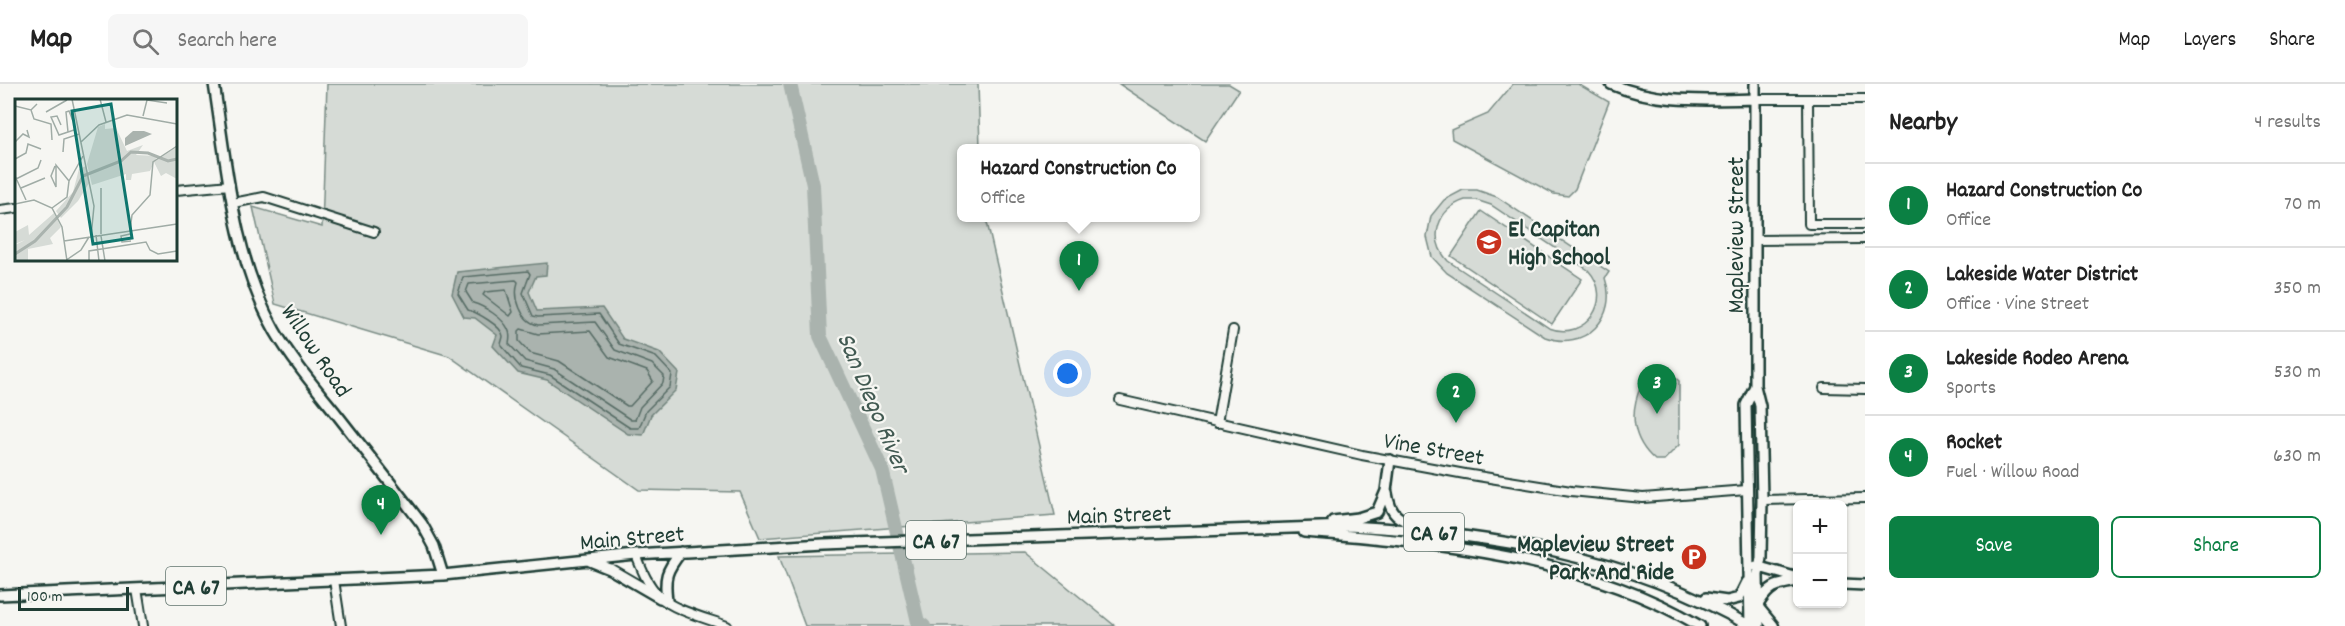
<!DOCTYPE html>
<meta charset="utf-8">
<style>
:root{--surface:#fff;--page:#f6f6f6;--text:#222;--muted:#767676;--line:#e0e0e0;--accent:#0b8043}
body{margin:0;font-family:Dekko,sans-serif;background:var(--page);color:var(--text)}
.controls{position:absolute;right:18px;bottom:18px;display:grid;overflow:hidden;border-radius:9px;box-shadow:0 2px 4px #0004}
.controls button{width:54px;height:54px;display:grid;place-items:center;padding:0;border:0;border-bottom:2px solid var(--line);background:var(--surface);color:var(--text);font:30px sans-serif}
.scale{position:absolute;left:18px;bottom:15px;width:111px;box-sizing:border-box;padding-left:6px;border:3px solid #1f3d34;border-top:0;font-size:16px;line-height:21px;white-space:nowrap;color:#1f3d34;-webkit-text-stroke:4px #f6f6f2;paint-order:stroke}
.you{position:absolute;left:1068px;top:290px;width:21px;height:21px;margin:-15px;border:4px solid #fff;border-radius:50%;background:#1a73e8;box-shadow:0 0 0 9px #1a73e833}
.badge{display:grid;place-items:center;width:39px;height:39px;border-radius:50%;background:var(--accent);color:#fff;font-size:20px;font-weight:700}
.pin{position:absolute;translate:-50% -50px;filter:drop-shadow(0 2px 3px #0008)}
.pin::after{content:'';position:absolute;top:32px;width:21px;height:18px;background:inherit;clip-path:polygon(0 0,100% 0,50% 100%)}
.popup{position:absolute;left:957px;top:60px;width:243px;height:78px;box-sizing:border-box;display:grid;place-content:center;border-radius:9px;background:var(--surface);filter:drop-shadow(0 2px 4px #0005);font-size:20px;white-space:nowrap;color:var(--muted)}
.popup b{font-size:22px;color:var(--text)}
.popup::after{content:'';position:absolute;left:50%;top:100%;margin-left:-12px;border:12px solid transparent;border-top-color:var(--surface)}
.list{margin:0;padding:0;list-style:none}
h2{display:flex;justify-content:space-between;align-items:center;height:78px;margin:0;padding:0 24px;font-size:26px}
h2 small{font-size:20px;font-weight:400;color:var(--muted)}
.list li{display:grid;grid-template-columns:39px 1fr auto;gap:18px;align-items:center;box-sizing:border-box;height:84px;padding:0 24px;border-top:2px solid var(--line)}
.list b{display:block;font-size:22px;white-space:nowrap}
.list p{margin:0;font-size:20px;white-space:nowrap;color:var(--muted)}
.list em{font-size:20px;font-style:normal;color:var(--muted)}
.actions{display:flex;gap:12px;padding:18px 24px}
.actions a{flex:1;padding:14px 0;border:2px solid var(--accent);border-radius:9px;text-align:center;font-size:21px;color:var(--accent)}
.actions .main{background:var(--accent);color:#fff}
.icon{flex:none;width:33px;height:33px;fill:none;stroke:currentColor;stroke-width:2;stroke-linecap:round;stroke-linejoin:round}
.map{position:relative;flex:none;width:1865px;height:542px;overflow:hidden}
header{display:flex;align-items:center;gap:36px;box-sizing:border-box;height:84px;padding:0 30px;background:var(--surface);border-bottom:2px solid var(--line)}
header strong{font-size:28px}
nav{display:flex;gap:33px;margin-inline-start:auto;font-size:21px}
.search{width:420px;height:54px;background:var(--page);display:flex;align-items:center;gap:15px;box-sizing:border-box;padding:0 21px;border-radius:9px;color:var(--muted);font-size:22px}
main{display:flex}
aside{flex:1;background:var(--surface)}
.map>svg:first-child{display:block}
.green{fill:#d6dbd6;stroke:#7a8c85;stroke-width:1.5;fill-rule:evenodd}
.water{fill:#aab3ae;stroke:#72847d;stroke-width:1.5}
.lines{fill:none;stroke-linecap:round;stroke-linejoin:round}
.shore{stroke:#576c65;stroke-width:1.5}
.river{stroke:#aab3ae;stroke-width:14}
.minor-casing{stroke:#1f3d34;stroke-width:12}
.major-casing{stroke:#1f3d34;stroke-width:14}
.highway-casing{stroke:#1f3d34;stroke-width:15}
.minor{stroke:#f6f6f2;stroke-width:8}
.major{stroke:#f6f6f2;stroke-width:9}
.highway{stroke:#f6f6f2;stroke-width:10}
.labels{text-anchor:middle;stroke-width:4.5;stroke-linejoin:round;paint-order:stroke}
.shield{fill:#f6f6f2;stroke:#60746d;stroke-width:1.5}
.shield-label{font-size:22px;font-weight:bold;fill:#1f3d34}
.poi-label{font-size:24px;font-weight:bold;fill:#1f3d34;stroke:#f6f6f2;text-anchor:start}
.street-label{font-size:24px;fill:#1f3d34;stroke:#f6f6f2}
.water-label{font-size:26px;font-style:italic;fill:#425a52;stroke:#f6f6f2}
.inset-river{fill:none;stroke:#aab3ae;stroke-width:3}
.inset-road{fill:none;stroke:#a0aca6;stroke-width:1.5}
.view{fill:#0f766e;fill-opacity:0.15;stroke:#0f766e;stroke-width:3}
.inset-edge{fill:none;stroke:#1f3d34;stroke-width:3}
</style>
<header>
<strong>Map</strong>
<div class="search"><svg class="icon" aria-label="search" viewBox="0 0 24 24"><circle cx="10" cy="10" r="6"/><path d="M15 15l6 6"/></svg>Search here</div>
<nav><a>Map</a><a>Layers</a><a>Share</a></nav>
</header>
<main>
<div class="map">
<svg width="1865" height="542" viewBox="0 0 1865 542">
<rect width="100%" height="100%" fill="#f6f6f2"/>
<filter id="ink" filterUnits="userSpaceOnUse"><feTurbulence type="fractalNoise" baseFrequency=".0167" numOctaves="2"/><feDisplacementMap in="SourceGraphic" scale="12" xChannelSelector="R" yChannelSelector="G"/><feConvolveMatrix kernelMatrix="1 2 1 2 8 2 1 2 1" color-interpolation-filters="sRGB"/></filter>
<g filter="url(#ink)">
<path class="green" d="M327 0H978L980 64H962V134H986L1055 431 760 454 740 408 639 406 449 272 275 220 253 123 322 143Z
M1119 0H1229L1239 6 1205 57Z
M1513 0H1578L1609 18 1575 105 1568 112 1554 110 1452 55 1451 46 1488 30Z
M1463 106H1477L1497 113 1609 188 1605 194C1619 233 1585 268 1545 253L1447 189 1432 173 1427 153 1431 132 1444 116ZM1465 116H1476L1491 121 1588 186C1615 215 1586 258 1549 244L1448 177C1428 155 1437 125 1465 116Z
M1481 127 1582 195 1552 240 1451 172Z
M1654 281 1663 282 1679 297V361L1664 376H1655C1632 356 1629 329 1641 302 1645 294 1648 287 1654 281Z
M1025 468 1115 542H805L779 472Z"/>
<path class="water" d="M547 179 546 191 536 192 529 208 537 227 602 224 623 255 659 268 679 289 676 306 651 331 643 351 628 350 547 296 518 289 493 262 497 251 475 234 464 233 452 210 457 188Z"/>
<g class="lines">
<path class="shore" d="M528 187 530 190 523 209 533 232 538 233 599 230 619 260 656 273 672 290 670 303 646 327 639 344H630L550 291 521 284 501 261C501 258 503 255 503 252 502 242 476 228 468 226L458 210 463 193Z
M516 196 518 198C513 213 521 238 538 241L595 238 615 266 652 280 664 292 663 299 640 323 635 336H631L554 285 525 277 509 260C510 255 511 250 508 245 503 234 484 222 473 219L466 208 469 200Z
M506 206 513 228 510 232 483 211 485 208Z
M521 245 538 250 590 247 609 273 647 287 653 297 630 322H627L559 277 530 269 519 257V247Z"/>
<path class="river" d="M790 0 813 101 820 252 882 385 918 538 924 542"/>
<defs>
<path id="minor" d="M1755 15H1865
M1808 15 1809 140H1865
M176 106 230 101
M233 119 264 113 374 148
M0 126 16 124
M1755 156 1865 155
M1824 304 1865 305
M1120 316 1362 371 1465 390 1571 407 1643 414 1747 406
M1217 339 1233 246
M1762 416 1865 414
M636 471C642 486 647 500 659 512 672 526 709 535 727 542
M334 496 341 542
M137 505 143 542"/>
<path id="major" d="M214 0C227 82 233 173 275 247 292 276 314 302 335 328 364 365 393 402 422 440L434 462 443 491
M1611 0C1657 20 1705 16 1755 15
M1755 0V302L1760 322 1762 416 1761 473 1758 491 1759 542
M1387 409C1391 436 1402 436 1426 444
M1333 437 1358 434 1377 428 1386 407 1390 376
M1304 448C1434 458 1585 473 1700 542
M590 477 610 485 660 514
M1756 482 1798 494
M1842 500 1865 501
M0 511 443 491 636 471 824 460 1348 442C1487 449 1628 471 1750 542
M1706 514 1727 517 1739 514 1747 498
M667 517C664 493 666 487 681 468
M1759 519C1771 500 1777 501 1798 497
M1750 542 1746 321 1755 302"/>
<path id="highway" d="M1759 525 1773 542"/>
</defs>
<use href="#minor" class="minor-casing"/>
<use href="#major" class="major-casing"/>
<use href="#highway" class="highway-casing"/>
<use href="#minor" class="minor"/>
<use href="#major" class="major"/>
<use href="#highway" class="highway"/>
</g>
</g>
<defs>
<symbol id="school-disc" viewBox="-11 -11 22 22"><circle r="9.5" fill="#c8321e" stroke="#f6f6f2"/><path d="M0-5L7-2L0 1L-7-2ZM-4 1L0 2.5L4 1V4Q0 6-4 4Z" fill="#fff"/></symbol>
<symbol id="parking-disc" viewBox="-11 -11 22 22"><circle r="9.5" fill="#c8321e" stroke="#f6f6f2"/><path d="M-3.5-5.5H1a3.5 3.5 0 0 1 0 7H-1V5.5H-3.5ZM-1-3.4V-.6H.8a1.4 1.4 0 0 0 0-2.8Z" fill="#fff"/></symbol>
</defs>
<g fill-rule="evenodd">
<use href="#school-disc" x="1474" y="143" width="30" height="30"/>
<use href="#parking-disc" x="1679" y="458" width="30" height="30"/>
</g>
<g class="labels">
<g class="shield">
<rect x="1404" y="429" width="60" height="38" rx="4.5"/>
<rect x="906" y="437" width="60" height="38" rx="4.5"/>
<rect x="166" y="483" width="60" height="38" rx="4.5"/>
</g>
<g class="shield-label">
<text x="1434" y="456">CA 67</text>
<text x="936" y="464">CA 67</text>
<text x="196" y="510">CA 67</text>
</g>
<g class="poi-label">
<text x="1508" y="152">El Capitan<tspan x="1508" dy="28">High School</tspan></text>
<text x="1674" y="467" text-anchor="end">Mapleview Street<tspan x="1674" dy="28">Park And Ride</tspan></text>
</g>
<g class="street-label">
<text transform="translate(1735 151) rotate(-90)" y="8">Mapleview Street</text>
<text transform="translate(317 266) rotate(56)" y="8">Willow Road</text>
<text transform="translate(1434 364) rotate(10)" y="8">Vine Street</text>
<text transform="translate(1119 430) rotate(-2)" y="8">Main Street</text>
<text transform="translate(632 453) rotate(-5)" y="8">Main Street</text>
</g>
<g class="water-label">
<text transform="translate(875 318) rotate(67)" y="9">San Diego River</text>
</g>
</g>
<g transform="translate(15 15)">
<rect width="162" height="162" fill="#f6f6f2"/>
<path d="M90 25V30L101 29 112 52 128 46 121 56 142 57 135 72 117 75 116 81H111V75L77 86 72 65 83 28ZM162 48V80L151 74 146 77 139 63ZM71 67 74 84 63 102 46 119 41 112 58 93 64 70ZM39 114 46 128 35 139 38 145 13 150V162H0V146L10 141 0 145V133L13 126 14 136Z" fill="#d6dbd6"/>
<path d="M118 32H129L137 35 110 47V39Z" fill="#aab3ae"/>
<path class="inset-river" d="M0 155 20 142 52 108 68 77 106 62 116 53 133 54 153 62 162 60"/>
<path class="inset-road" d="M57 0 79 107 76 138M85 0 91 23M0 7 16 11 22 5M16 11 19 20 36 25 37 41M31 13 52 1M128 17 132 1 152 4M46 26 42 17 36 18 44 36 59 31M53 33 51 13 54 12 58 22M0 43 8 35 14 38 12 31M66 43 84 26 112 16 162 25M48 53 49 40 64 35M0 60 11 54 13 45 26 50M40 67 36 77 41 88V66L54 82M0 77 11 101M1 80 23 69 26 61M6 89 30 79M86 89V135M0 105 19 101 37 109 47 128 52 162M37 109 52 98 54 82 68 57M115 132 117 116 135 96 138 63 162 47M115 135 106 137 107 143 116 142M81 136 84 162M86 137 90 162M49 142 162 125M50 162 66 151 74 138M74 162V152L131 143 135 151 143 155 162 152"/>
<path class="view" d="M96 5 117 139 78 145 57 12Z"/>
<rect width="162" height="162" class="inset-edge"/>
</g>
</svg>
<div class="controls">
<button>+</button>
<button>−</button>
</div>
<div class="scale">100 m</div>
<div class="you"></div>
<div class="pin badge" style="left:1079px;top:207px">1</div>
<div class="popup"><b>Hazard Construction Co</b>Office</div>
<div class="pin badge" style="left:1456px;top:339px">2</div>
<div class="pin badge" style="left:1657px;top:330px">3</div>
<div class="pin badge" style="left:381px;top:451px">4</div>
</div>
<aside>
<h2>Nearby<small>4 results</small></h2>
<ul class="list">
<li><span class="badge">1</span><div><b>Hazard Construction Co</b><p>Office</p></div><em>70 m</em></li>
<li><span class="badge">2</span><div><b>Lakeside Water District</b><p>Office · Vine Street</p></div><em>350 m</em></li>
<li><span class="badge">3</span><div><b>Lakeside Rodeo Arena</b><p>Sports</p></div><em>530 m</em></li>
<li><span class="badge">4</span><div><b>Rocket</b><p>Fuel · Willow Road</p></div><em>630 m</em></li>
</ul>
<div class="actions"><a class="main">Save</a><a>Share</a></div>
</aside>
</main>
